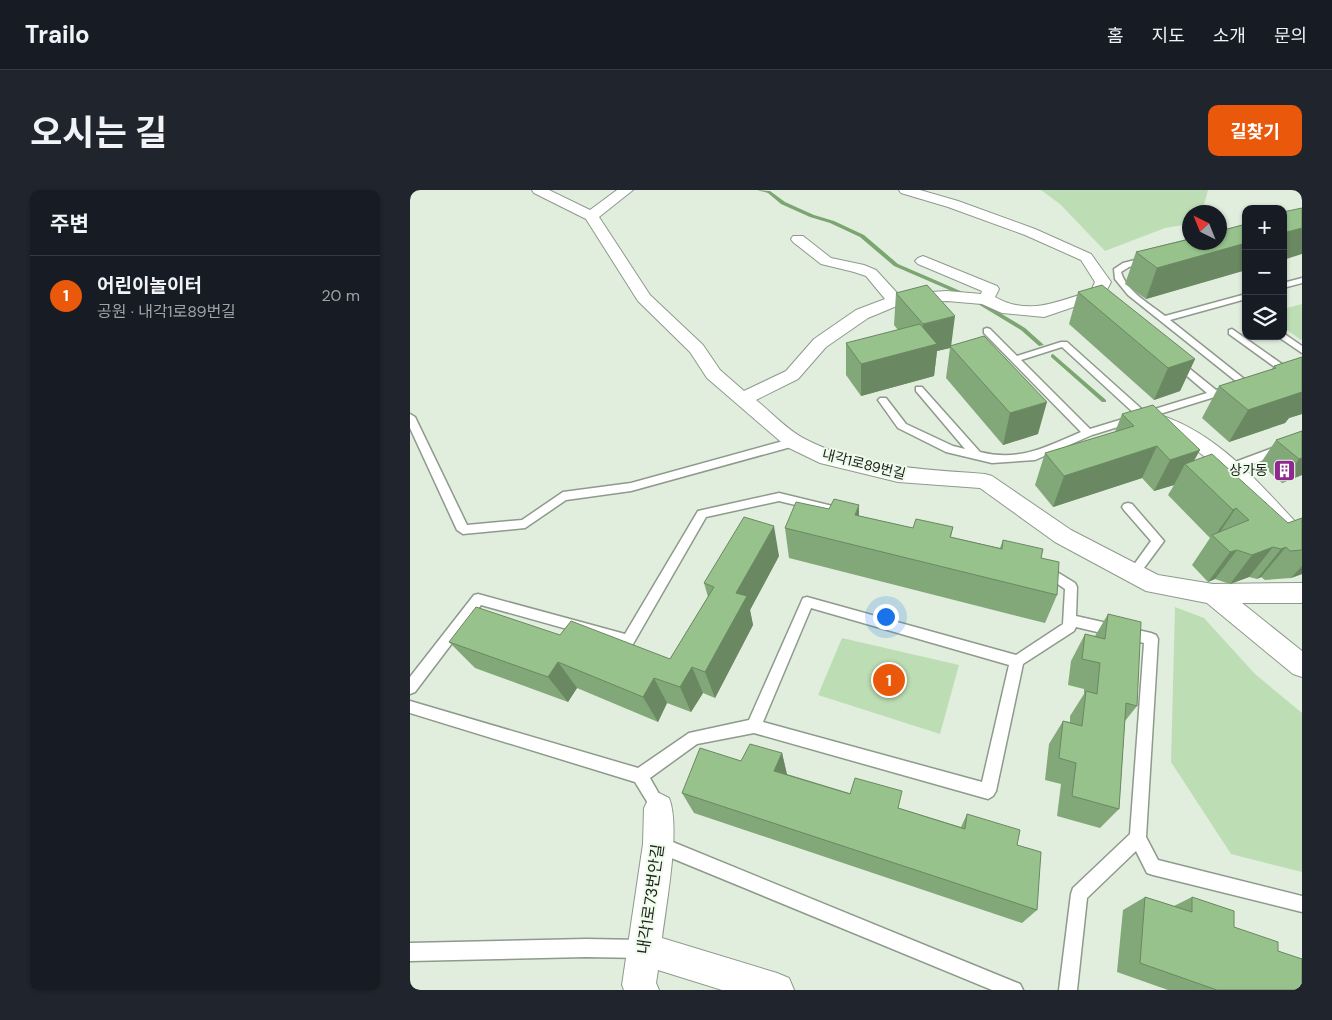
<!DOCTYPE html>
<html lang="ko">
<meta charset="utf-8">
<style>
:root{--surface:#171b24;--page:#20242c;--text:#f1f3f6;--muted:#9ea1a6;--line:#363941;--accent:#ea580c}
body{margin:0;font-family:"DM Sans","Noto Sans KR",sans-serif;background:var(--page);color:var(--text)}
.controls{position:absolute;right:15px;top:15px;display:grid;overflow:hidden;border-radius:10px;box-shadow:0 1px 4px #0004}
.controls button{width:45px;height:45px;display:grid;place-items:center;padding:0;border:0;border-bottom:1px solid var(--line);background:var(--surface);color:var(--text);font:25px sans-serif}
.compass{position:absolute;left:772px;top:15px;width:45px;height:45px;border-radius:50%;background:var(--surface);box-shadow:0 1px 4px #0004;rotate:317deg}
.you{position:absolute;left:475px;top:426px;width:18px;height:18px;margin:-12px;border:4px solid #fff;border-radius:50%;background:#1a73e8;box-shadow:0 0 0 8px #1a73e833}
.badge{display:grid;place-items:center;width:32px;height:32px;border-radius:50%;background:var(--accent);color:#fff;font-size:16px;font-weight:700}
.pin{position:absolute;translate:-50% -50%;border:2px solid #fff;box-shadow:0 1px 5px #0006}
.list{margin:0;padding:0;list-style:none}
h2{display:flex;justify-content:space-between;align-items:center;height:65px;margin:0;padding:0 20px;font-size:21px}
h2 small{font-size:16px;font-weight:400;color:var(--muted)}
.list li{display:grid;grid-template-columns:32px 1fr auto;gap:15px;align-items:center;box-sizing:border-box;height:80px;padding:0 20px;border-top:1px solid var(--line)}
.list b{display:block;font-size:19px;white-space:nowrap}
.list p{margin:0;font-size:16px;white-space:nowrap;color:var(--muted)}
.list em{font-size:16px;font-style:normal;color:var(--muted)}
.icon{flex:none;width:28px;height:28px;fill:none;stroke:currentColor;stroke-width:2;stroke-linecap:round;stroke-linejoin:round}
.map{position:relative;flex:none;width:892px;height:800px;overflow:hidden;border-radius:10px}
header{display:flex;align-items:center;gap:30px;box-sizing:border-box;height:70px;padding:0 25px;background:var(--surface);border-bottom:1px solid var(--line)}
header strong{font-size:24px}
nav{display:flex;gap:28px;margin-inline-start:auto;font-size:18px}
.intro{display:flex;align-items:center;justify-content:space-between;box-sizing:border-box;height:120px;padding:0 30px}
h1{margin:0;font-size:35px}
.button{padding:12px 22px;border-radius:10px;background:var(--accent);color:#fff;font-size:18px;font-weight:700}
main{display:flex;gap:30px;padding:0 30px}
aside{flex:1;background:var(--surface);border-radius:10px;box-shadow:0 1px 4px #0004}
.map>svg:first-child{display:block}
.green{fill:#bddeb4}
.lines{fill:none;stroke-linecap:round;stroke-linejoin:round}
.stream{fill:#7ca671;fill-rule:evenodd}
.service-casing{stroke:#8e9a8b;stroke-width:3}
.minor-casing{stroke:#8e9a8b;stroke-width:2}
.service{fill:#fff;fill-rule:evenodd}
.minor{fill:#fff;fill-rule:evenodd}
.wall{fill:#82a778}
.shaded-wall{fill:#6a8862}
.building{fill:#97c28c;stroke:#6a8862}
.labels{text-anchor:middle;stroke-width:4;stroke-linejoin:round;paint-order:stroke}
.street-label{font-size:14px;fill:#1c211b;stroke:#eefbeb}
.poi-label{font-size:14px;fill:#1c211b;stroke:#eefbeb;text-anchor:end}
.near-street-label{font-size:16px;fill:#1c211b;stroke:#eefbeb}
</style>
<header>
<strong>Trailo</strong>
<nav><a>홈</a><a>지도</a><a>소개</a><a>문의</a></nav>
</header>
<div class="intro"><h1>오시는 길</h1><a class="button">길찾기</a></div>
<main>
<aside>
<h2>주변<small></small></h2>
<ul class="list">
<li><span class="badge">1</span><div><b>어린이놀이터</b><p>공원 · 내각1로89번길</p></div><em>20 m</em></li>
</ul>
</aside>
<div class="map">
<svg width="892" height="800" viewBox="0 0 892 800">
<rect width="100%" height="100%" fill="#e1eede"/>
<path class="green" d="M631 0H798L792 22H779V34L755 38 695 61 650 14Z
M892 114V149L891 150 873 137V119Z
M765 417 794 428 845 484 892 523V682L821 664 761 572Z
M432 448 549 475 530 544 408 505Z"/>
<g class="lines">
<path class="stream" d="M347 0 360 1 375 12 404 25 424 31 454 45 488 74 562 106 615 138 634 155 629 156 611 140 558 108 484 76 450 47 420 33 400 27 371 14 358 3Z
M643 164 696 210V212H692L641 167V165Z"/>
<defs>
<path id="service" d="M737 67H740V71L719 77 711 82C716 101 740 114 755 126L836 104V109L760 130 838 192V196H832L718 105 705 89 704 79 713 73Z
M892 88V93L873 98V93Z
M577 138 580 139 607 166 651 152H657L735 222 797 203 764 175V171H770L806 200 821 196 826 199 824 201 682 245 625 270 582 273 536 262 488 238 468 210 470 208H476L496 234 543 256 555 259 506 201V197H512L570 262C609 272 636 257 671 242L574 143V139ZM652 157 726 225 680 239 611 170Z
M822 139 879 179V183H873L819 144V140Z
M873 143 892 156V163L870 148 869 146H873Z
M0 224 5 227 57 335 112 330 153 302 221 293 384 248 389 252 388 255 221 301 156 310 115 338 53 344 47 340 0 238Z
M892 247V255L825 281H817L816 278 817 275Z
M369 303 435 319 441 323 435 327 369 311 296 327 223 454 218 456 71 415 5 502 0 504V487L64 405 68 404 215 444 288 321Z
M718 313 722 314 754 351 728 386H720L718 383 741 351 714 320 712 317 714 314Z
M634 374 665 393 667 397 666 426 741 443 746 445 748 449 736 647 748 670 892 706V722L743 685 737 683 726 661 677 708 667 800H649L661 704 663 698 720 644 734 453 666 437 664 441 613 474 586 601 583 606 578 609 344 543 287 554 240 588 257 618 254 623 249 626 244 623 225 592 0 523V511L228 578 279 543 339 530 393 408 397 407 606 465 653 434 655 399 630 382 628 379 630 376ZM401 418 599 475 572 592 353 532Z
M248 646 610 794 613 800H582L242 660 240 654 242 648Z
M176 749 233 750 239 753 242 759 239 765 233 768 176 767 0 771V753Z"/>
<path id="minor" d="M122 0H139L180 20 207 0H223L189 27 240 105 293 155 310 180 334 201 376 181 404 149 446 120 475 109 456 86 444 82 411 74 383 52 381 49 383 46H393L421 68 454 75 466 80 488 104 537 101 571 104 572 101 508 74 505 71 508 68 513 66 587 96 589 99 585 107C618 126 647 112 681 101L685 92 671 70 615 45 538 17 491 3 489 0H510L548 11 625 39 681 64 701 92 693 107 634 127 592 123 572 114 537 111 494 113 458 128 416 157 388 189 346 210C361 222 376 239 393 248 449 278 513 279 575 284L582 286 661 340 748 385 803 394 892 393V413H832L892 461V487L883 484 797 413 736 401 645 352 570 298 488 292 410 273 377 257 297 188 280 162 228 111 176 29 124 3Z
M740 222C805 239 848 292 892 339V363L884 360C851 323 819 281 777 254 767 247 735 235 730 228L733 224Z
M249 603 259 608C271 637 256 714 252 748L367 783 379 788 384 800H312L248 780 246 793 249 800H214L212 795 233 654 234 618 239 608Z"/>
</defs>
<use href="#service" class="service-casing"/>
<use href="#minor" class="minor-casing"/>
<use href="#service" class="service"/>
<use href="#minor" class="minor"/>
</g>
<path class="wall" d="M836 34V80L736 109 715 94 726 62Z
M668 102 785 169 770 201 744 210 659 134Z
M486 103 541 155 628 244 593 255 536 188 540 158 527 161 524 186 451 206 436 185V153L488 140 484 135Z
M892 167V224L879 228 875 233 819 252 792 228 809 196 862 179 864 176Z
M712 224 878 333 892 328V384L881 388 855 390 851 387 847 389 839 387 820 394 805 389 798 392 782 375 800 348 758 305 764 295 744 301 732 288 643 317 625 295 635 263 705 242Z
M892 241V285L872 293 850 274 866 250Z
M449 326 503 338 543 337 541 347 590 358 593 350 631 368 647 405 635 433 379 368 375 338Z
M369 366 340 420 343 435 305 508 293 503 281 522 257 513 248 532 167 498 158 512 65 478 39 452 150 445 260 469 298 407 294 393Z
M698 424 727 516 715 531 709 619 690 638 647 626 651 594 635 590 639 554 653 531 660 532V526L674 504V499L658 495 661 471 675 444 685 446Z
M372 563 377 584 551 637 557 624 607 655 627 720 612 733 284 623 272 603 331 571Z
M735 707 764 716 782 707 824 737 868 761 890 769 892 768V800H758L707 782 713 720Z"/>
<path class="shaded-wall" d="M892 38V64L873 70V43Z
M836 53V80L736 109 747 78Z
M545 126 541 157 540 156V158L527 161 524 186 451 206V174L510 158 513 134Z
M785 169 770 201 744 210 758 178Z
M892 200V224L879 228 875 233 819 252 838 220Z
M637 212 628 244 593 255 600 223Z
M747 256 732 288 643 317 654 286Z
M790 260 780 278 775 274 764 295 744 301 760 270Z
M892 268V285L872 293 889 269Z
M449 315V346L445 356V325Z
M826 318 806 348 804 347 823 320Z
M364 336 369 366 340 420 343 435 305 508 295 482 326 403Z
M863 357 839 387 820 394 842 365Z
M876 357 851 387 847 389 871 359Z
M827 360 805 389 798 392 820 362Z
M892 376V384L881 388Z
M148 472 167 498 158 512 138 487Z
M282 477 293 503 281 522 270 497Z
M244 488 257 513 248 532 233 507Z
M372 563 377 585 364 581Z"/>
<path class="building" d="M892 18V38L873 43V22Z
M836 34V53L747 78 726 62 780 49V52H810V41Z
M517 95 545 126 513 134 486 103Z
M692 95 785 169 758 178 668 102Z
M510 134 527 154 451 174 436 153Z
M574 146 637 212 600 223 540 156Z
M892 167V202L838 220 809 196 866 178 864 176Z
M743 215 790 260 760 270 747 256 654 286 635 263 724 236 712 224Z
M892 241V268L889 269 866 250Z
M802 264 878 333 892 328V360L880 361 876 357 871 359 863 357 842 365 827 360 820 362 802 345 839 330 826 318 823 320 775 274Z
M424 309 449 315 445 325 503 338 506 329 543 337 540 347 592 359 593 350 633 359 631 368 649 372 647 405 375 338 386 312 419 319Z
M334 327 364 336 326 403 337 406 295 482 282 477 270 497 244 488 233 507 148 472 138 487 39 452 66 417 150 445 161 431 260 469 304 397 294 393Z
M698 424 731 432 727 516 716 513 709 619 662 606 666 573 649 568 653 531 672 536 676 501 687 504 690 473 672 469 675 444 695 449Z
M340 554 372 563 364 581 440 604 445 588 492 601 488 618 555 639 557 624 610 640 607 655 631 662 627 720 272 603 290 558 331 571Z
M735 707 782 722V707L824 721V737L868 752V761L892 769V800H807L730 773Z"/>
<defs>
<symbol id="building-square" viewBox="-11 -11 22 22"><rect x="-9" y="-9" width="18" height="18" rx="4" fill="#8e2990" stroke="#eefbeb"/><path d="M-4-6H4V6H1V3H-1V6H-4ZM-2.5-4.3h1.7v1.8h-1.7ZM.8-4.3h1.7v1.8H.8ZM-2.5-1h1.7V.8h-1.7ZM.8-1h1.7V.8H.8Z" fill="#fff"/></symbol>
</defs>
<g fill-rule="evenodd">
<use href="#building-square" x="862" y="268" width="25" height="25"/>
</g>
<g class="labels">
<g class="street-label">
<text transform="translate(454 274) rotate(14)" y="5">내각1로89번길</text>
</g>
<g class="poi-label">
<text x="858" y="285">상가동</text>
</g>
<g class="near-street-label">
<text transform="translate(240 709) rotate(-82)" y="6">내각1로73번안길</text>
</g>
</g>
</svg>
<div class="controls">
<button>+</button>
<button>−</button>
<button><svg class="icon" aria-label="layers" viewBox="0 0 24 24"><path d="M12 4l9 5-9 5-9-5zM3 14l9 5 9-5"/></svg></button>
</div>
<svg class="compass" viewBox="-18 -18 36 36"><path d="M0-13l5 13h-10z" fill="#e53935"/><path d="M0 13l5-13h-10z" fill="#9ea1a6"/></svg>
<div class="you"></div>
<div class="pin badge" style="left:479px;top:490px">1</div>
</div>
</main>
